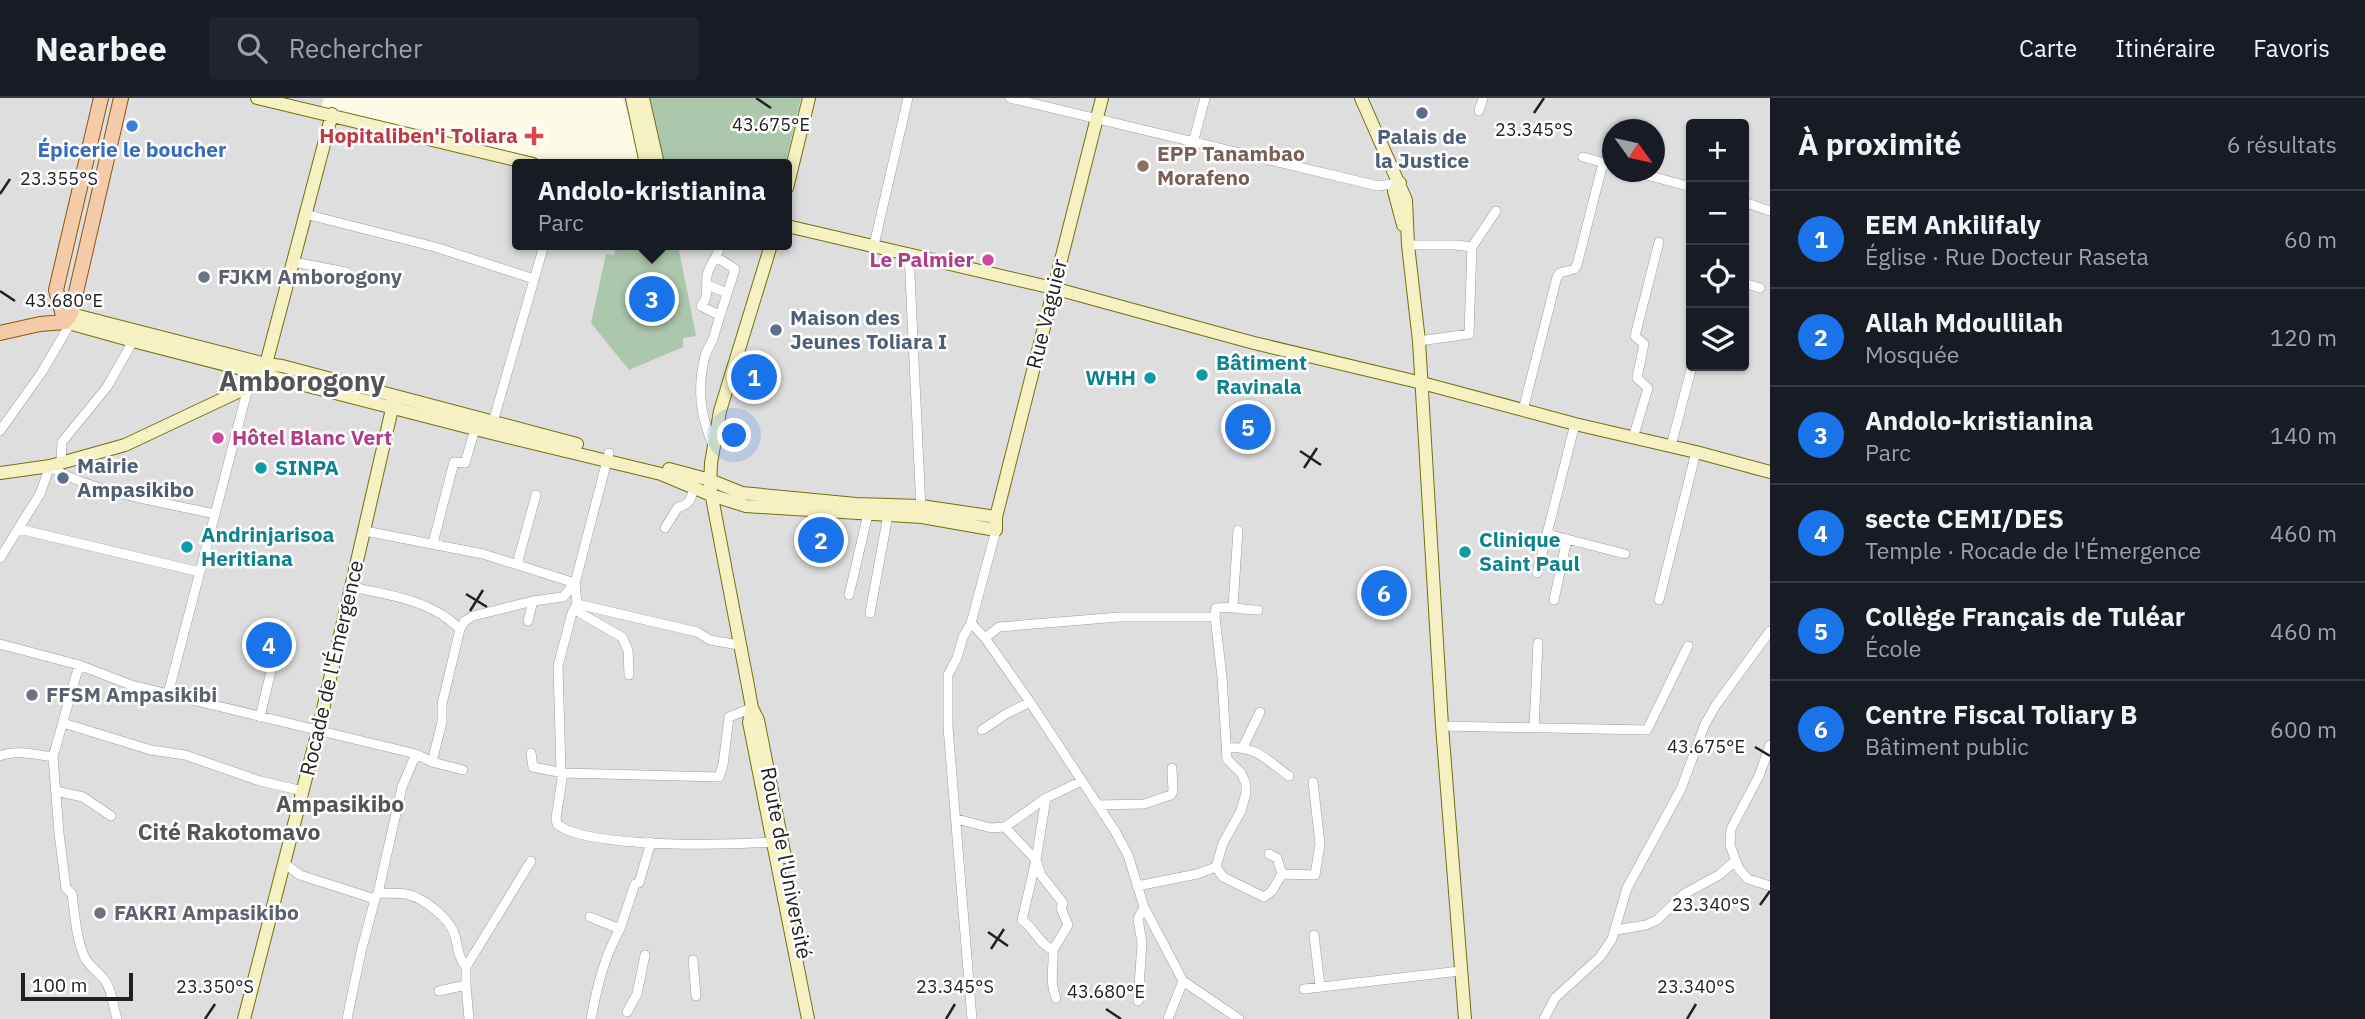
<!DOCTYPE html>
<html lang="fr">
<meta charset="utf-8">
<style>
:root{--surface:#171b24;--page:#20242c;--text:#f1f3f6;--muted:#9ea1a6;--line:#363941;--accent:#1a73e8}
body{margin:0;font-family:"IBM Plex Sans",sans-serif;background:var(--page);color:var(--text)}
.controls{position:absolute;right:21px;top:21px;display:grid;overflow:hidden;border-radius:7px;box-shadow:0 2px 5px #0004}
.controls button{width:63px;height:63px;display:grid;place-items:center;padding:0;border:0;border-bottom:2px solid var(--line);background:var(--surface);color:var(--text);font:35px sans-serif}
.compass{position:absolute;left:1602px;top:21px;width:63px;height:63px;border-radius:50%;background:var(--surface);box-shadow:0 2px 5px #0004;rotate:123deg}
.scale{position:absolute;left:21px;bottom:18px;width:112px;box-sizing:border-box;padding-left:7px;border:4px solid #212121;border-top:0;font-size:19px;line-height:24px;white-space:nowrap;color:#212121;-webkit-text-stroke:5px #fff;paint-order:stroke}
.you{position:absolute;left:735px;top:338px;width:24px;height:24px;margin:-18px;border:5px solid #fff;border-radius:50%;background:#1a73e8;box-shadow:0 0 0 10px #1a73e833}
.badge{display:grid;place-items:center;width:46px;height:46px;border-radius:50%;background:var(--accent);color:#fff;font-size:23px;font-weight:700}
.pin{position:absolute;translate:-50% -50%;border:4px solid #fff;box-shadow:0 2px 7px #0006}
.popup{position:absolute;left:512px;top:61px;width:280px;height:91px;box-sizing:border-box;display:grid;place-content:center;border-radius:7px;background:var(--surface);filter:drop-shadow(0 2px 5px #0005);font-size:23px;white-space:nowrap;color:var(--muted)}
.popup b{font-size:26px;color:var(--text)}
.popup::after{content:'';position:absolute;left:50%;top:100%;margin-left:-14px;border:14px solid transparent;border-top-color:var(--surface)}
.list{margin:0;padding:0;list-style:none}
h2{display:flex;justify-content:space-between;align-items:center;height:91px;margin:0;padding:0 28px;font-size:30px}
h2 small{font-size:23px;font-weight:400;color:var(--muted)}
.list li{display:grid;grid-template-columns:46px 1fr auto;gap:21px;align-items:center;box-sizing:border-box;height:98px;padding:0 28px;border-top:2px solid var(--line)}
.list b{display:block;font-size:26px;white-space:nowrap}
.list p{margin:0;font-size:23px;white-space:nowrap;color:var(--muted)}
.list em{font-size:23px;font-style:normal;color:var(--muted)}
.icon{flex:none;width:38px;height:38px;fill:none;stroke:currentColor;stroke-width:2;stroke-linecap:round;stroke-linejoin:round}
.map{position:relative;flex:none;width:1770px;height:921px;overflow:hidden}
header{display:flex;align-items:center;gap:42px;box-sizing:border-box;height:98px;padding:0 35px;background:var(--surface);border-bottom:2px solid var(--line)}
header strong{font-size:33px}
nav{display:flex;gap:38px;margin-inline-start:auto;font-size:24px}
.search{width:490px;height:63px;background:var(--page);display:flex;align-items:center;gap:18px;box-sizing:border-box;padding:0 24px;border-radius:7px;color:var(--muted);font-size:26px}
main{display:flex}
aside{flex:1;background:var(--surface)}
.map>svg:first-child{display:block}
.residential{fill:#dfdede;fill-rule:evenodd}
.education{fill:#fdfae5}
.cemetery{fill:#abc7ac}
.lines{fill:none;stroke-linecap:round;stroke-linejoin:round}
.street-casing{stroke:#9e9e9e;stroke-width:10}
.secondary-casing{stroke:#71700f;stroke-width:14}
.primary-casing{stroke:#90550d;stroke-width:16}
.street{stroke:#fff;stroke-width:9}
.secondary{stroke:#f5f1c2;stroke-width:12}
.primary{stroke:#f4cba9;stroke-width:14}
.ticks{fill:none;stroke:#212121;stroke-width:2.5}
.service-dot{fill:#5c6f8a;stroke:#fff;stroke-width:2.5}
.shop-dot{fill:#3f7fe0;stroke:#fff;stroke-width:2.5}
.health-dot{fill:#e0444e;stroke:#fff;stroke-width:2.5}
.education-dot{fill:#8d6e63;stroke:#fff;stroke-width:2.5}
.hotel-dot{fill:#d1479c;stroke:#fff;stroke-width:2.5}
.worship-dot{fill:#6b7280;stroke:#fff;stroke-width:2.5}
.culture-dot{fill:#0f9aa8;stroke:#fff;stroke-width:2.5}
.labels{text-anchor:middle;stroke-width:5;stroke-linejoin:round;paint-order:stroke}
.health-label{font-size:21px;font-weight:bold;fill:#be3a42;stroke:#fff;text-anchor:end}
.service-label{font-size:21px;font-weight:bold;fill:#4e5e75;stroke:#fff;text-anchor:start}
.shop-label{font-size:21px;font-weight:bold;fill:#366cbe;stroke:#fff}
.education-label{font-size:21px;font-weight:bold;fill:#785e54;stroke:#fff;text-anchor:start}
.hotel-label{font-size:21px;font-weight:bold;fill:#b23c85;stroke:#fff;text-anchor:end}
.worship-label{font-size:21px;font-weight:bold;fill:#5b616d;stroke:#fff;text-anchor:start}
.street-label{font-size:21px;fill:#212121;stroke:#fff}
.culture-label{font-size:21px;font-weight:bold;fill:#0d838f;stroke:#fff;text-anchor:start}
.neighbourhood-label{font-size:23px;font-weight:bold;fill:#545454;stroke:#fff}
.district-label{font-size:28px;font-weight:bold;fill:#545454;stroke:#fff}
.ticks-label{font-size:18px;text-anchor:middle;fill:#212121;stroke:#fff;stroke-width:5;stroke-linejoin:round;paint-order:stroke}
</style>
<header>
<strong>Nearbee</strong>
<div class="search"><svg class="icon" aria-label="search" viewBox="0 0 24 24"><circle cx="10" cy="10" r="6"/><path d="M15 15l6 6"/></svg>Rechercher</div>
<nav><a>Carte</a><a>Itinéraire</a><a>Favoris</a></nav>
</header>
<main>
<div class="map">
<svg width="1770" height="921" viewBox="0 0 1770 921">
<rect width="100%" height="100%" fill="#f0ede8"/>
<path class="residential" d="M0 0H1770V921H0ZM1691 26H1744V268H1691ZM1612 32H1654V74H1612ZM517 66H787V147H517Z"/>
<path class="education" d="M324 0H623L641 66H547L321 9Z"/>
<path class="cemetery" d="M646 0H801L785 66H660Z
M617 147H678L696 238 683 240V249L629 272 591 225 606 156 614 157Z"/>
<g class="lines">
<defs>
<path id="street" d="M1010 0 1378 88 1400 85
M1479 13 1483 0
M1193 45 1205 0
M1583 59 1612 67
M1636 74 1691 89
M1744 104 1770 113
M305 116 435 149 534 181
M874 147 908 0
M1408 147H1456L1472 149
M909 155 921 412
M293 164 346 174
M1744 185 1760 190
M708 187 727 195
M719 217 701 208C711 197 704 186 708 174 711 164 717 162 720 147
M1419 243 1469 236 1472 149 1496 113
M1523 312 1557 179 1560 175 1574 171 1577 167 1603 65
M493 324 544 147
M0 333 42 274 70 226
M1633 340 1648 290 1637 280 1644 246 1635 238 1659 144
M713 347C700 317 697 290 705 258 707 251 712 245 714 238 720 216 728 194 735 171L718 160
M1671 348 1692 268
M61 365 62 344 107 289 133 243
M665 430 678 409C691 407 691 400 694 388
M19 431 200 474
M365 433 483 456 575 485
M1547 436 1625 456
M433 445 454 364 465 365 475 331
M0 460 40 396 50 368C83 393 173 406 215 416
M517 466 536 397
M1537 475 1575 326
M351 489C390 497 431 502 460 531
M849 497 868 416
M1554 502 1567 441
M1659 502 1696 354
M577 506 697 534 710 542 739 547
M582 508 580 515 622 539 628 552 629 577
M1233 508 1238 432
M1258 512C1243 512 1231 508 1216 510L1215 519 1222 579 1227 661 1241 675 1246 686V695L1241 713 1223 745 1216 769 1223 779 1264 799 1272 793 1282 776 1277 760 1269 756
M870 515 888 417
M528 523 533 503
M971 525 985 540 1030 604 1115 733 1128 757 1144 809 1183 883 1239 921
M985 540 999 529 1119 519H1215
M0 546 79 567 131 587 416 656 432 664 463 672
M79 567 53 659 59 735 66 790 72 796C75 817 76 841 85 860 90 869 97 872 103 880 112 890 113 908 117 921
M168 596 249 286
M260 619 280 535
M63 625 151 652 185 657 260 683 303 693
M1442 628 1647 632 1688 548
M1534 630 1538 545
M982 632 1006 616 1030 604
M1770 647 1759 678 1731 731 1730 747 1739 771 1748 781 1770 788
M1243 649 1260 614
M1227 650C1255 647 1267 662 1289 678
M531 655 533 669 563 675 719 679 723 667 729 619 752 610
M0 658C15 651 37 657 53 659
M432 664 442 624V606L460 531 465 523 473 518 533 503 563 499 575 485
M561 674 558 568 572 515 577 506 575 485 609 355
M563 675 556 720 557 726C587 751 731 747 773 744
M56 693 83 699 111 718
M1046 700 1036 762 1022 822C1036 832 1038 845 1053 852 1054 870 1049 883 1056 900
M1098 707 1144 706 1171 697 1173 693 1172 670
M957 721 991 730 1005 729 1046 700 1082 683
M1005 729 1036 762 1041 777 1063 805 1061 810 1068 827 1053 852
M285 766 300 777 375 801 378 795C387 795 397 795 406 796 424 800 450 820 455 838 458 850 458 859 466 869
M1282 776 1315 777 1320 746 1313 684
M1137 788 1197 776 1216 769
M378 795 402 689 416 656
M590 819 620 831 635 786 639 785 651 744
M1616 832 1646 827 1657 822 1684 796 1719 777 1735 763
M1314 837 1320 888
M693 862 696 898
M1304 891 1460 873
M439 893 466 887
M1138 903 1142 845 1138 821 1144 809
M627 914 637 896 645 857
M347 921 361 854 375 801
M469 921 466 887V869L531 763
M591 921C597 889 604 859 620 831
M972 921 948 629V577L957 560 963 539 971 525 996 432
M1168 921 1183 883
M1544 921 1555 900 1600 859 1612 841 1627 790 1681 691 1705 626 1716 607 1770 533"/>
<path id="secondary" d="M257 0 533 66
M632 0 646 66
M643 0 658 66
M1361 0 1406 102 1408 147 1419 243 1442 628 1465 921
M1400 85 1394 93 1403 127
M787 90 809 0
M787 128 1053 190 1254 245 1422 285 1575 326 1696 354 1770 374
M771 147 720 313 711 365 710 389 748 588 752 610 749 624 808 921
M71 216 266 266 282 268 577 346
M65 224 133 243 475 331 661 376 711 397 746 408 922 419 996 432V419L1102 0
M669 371 710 382 742 395 856 406 921 408 996 419
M0 375 50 368 125 347 244 291 252 273 266 266 332 16
M752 610 758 622 785 759
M244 921 318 633 394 302"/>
<path id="primary" d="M65 224 71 216 121 0
M65 224 56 192 101 0
M0 235 40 226 65 224"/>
</defs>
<use href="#street" class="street-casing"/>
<use href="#secondary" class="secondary-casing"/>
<use href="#primary" class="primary-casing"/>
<use href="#street" class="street"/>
<use href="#secondary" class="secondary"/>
<use href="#primary" class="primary"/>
</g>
<path class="ticks" d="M756 0 771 10M1534 15 1544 0M0 96 10 81M0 193 15 203M1300 353 1321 367M1304 370 1317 350M466 496 487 509M470 513 483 492M1755 649 1770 658M1760 807 1770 793M988 834 1008 848M991 851 1004 831M1106 911 1121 921M205 921 215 906M946 921 955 906M1687 921 1696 906"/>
<g class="service-dot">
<circle cx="1422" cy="15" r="7"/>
<circle cx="776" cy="232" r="7"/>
<circle cx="63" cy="380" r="7"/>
</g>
<circle class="shop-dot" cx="132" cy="28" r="7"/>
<path class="health-dot" d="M530.5 27.5h7v7h7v7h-7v7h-7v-7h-7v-7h7z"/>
<circle class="education-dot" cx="1143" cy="68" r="7"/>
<g class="hotel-dot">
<circle cx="988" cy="162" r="7"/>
<circle cx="218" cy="340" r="7"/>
</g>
<g class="worship-dot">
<circle cx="204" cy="179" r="7"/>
<circle cx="32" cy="597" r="7"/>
<circle cx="100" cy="815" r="7"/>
</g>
<g class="culture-dot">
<circle cx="1202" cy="277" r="7"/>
<circle cx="1150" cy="280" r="7"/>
<circle cx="261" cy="370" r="7"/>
<circle cx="187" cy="449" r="7"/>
<circle cx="1465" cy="454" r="7"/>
</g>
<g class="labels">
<g class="health-label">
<text x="518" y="45">Hopitaliben'i Toliara</text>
</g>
<g class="service-label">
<text x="1422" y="46" text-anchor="middle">Palais de<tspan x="1422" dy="24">la Justice</tspan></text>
<text x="790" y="227">Maison des<tspan x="790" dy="24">Jeunes Toliara I</tspan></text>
<text x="77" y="375">Mairie<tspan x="77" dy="24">Ampasikibo</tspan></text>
</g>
<g class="shop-label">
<text x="132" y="59">Épicerie le boucher</text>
</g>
<g class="education-label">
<text x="1157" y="63">EPP Tanambao<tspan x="1157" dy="24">Morafeno</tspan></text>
</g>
<g class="hotel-label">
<text x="974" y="169">Le Palmier</text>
<text x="232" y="347" text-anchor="start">Hôtel Blanc Vert</text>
</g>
<g class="worship-label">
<text x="218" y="186">FJKM Amborogony</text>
<text x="46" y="604">FFSM Ampasikibi</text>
<text x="114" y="822">FAKRI Ampasikibo</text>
</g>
<g class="street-label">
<text transform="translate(1047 216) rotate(-76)" y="7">Rue Vaguier</text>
<text transform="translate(332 570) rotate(-77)" y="7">Rocade de l'Émergence</text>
<text transform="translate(786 765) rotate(79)" y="7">Route de l'Université</text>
</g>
<g class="culture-label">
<text x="1216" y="272">Bâtiment<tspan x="1216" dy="24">Ravinala</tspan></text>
<text x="1136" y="287" text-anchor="end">WHH</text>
<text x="275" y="377">SINPA</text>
<text x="201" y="444">Andrinjarisoa<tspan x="201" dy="24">Heritiana</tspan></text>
<text x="1479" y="449">Clinique<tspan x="1479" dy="24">Saint Paul</tspan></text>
</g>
<g class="neighbourhood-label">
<text x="340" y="714">Ampasikibo</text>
<text x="229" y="742">Cité Rakotomavo</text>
</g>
<g class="district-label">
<text x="302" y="293">Amborogony</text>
</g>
</g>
<g class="ticks-label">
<text x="771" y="33">43.675°E</text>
<text x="1534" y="38">23.345°S</text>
<text x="59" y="87">23.355°S</text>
<text x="64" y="209">43.680°E</text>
<text x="1706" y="655">43.675°E</text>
<text x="1711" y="813">23.340°S</text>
<text x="215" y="895">23.350°S</text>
<text x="955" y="895">23.345°S</text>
<text x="1696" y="895">23.340°S</text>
<text x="1106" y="900">43.680°E</text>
</g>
</svg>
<div class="controls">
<button>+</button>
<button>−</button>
<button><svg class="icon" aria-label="locate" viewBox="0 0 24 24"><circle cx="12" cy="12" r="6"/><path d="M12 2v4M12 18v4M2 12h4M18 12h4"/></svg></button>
<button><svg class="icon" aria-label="layers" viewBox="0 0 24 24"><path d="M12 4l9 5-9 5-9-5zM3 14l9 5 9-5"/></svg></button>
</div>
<svg class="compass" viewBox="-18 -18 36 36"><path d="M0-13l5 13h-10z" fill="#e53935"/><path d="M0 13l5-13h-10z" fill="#9ea1a6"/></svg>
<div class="scale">100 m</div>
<div class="you"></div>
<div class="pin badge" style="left:754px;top:279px">1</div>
<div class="pin badge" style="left:821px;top:442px">2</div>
<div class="pin badge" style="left:652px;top:201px">3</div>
<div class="popup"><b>Andolo-kristianina</b>Parc</div>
<div class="pin badge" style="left:269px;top:547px">4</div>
<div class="pin badge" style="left:1248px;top:329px">5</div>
<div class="pin badge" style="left:1384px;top:495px">6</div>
</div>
<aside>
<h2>À proximité<small>6 résultats</small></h2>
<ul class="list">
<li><span class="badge">1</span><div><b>EEM Ankilifaly</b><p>Église · Rue Docteur Raseta</p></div><em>60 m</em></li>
<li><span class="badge">2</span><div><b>Allah Mdoullilah</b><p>Mosquée</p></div><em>120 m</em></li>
<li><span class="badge">3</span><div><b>Andolo-kristianina</b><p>Parc</p></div><em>140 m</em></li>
<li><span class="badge">4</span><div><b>secte CEMI/DES</b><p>Temple · Rocade de l'Émergence</p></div><em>460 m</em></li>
<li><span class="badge">5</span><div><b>Collège Français de Tuléar</b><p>École</p></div><em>460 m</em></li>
<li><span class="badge">6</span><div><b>Centre Fiscal Toliary B</b><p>Bâtiment public</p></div><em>600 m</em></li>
</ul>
</aside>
</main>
